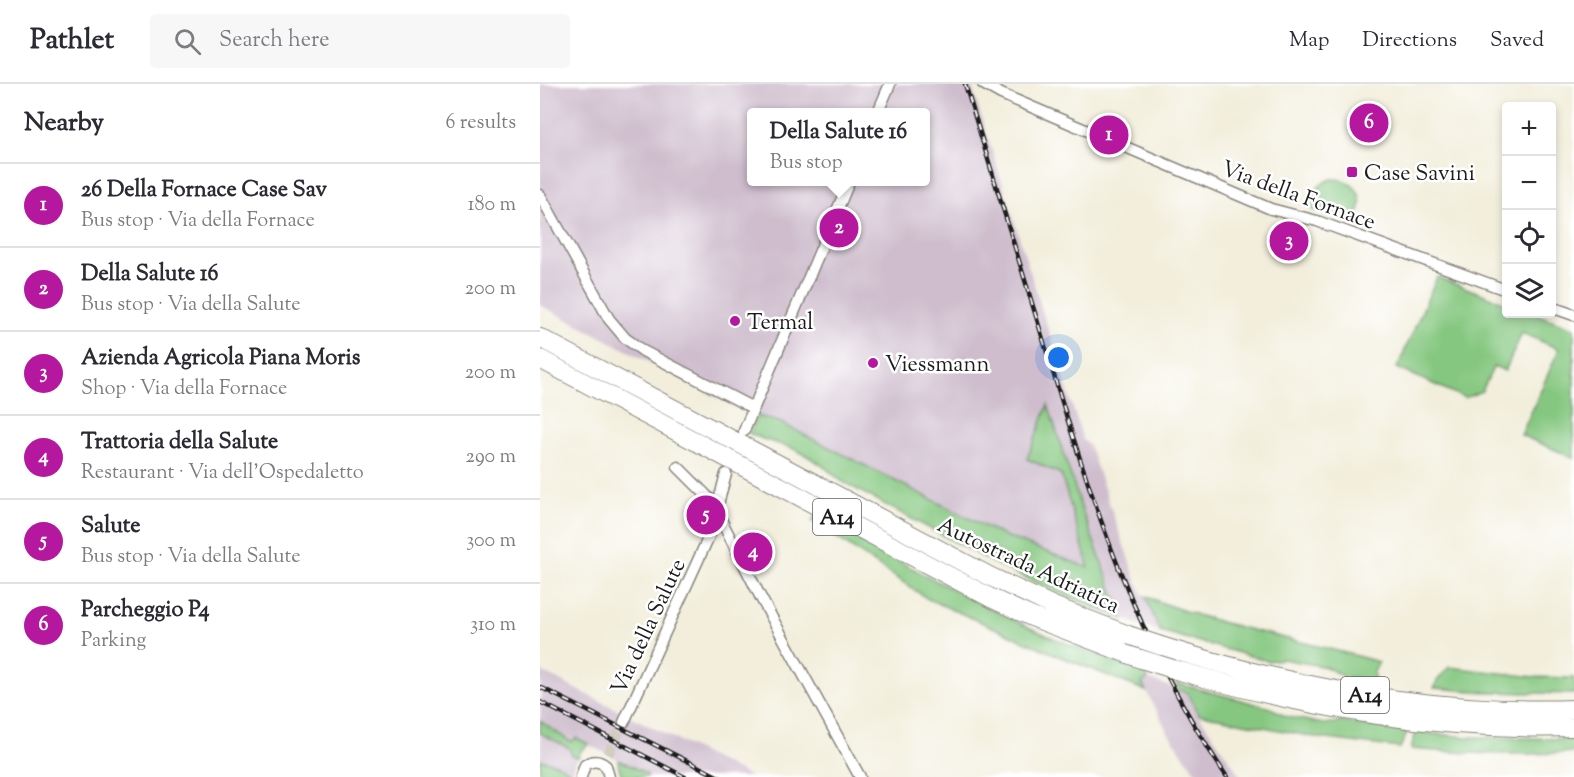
<!DOCTYPE html>
<meta charset="utf-8">
<style>
:root{--surface:#fff;--page:#f7f7f7;--text:#2b2b33;--muted:#7c7c81;--line:#e1e1e2;--accent:#b5179e}
body{margin:0;font-family:"Sorts Mill Goudy",serif;background:var(--page);color:var(--text)}
.controls{position:absolute;right:18px;top:18px;display:grid;overflow:hidden;border-radius:6px;box-shadow:0 3px 9px #0003}
.controls button{width:54px;height:54px;display:grid;place-items:center;padding:0;border:0;border-bottom:2px solid var(--line);background:var(--surface);color:var(--text);font:30px sans-serif}
.you{position:absolute;left:519px;top:274px;width:21px;height:21px;margin:-15px;border:4px solid #fff;border-radius:50%;background:#1a73e8;box-shadow:0 0 0 9px #1a73e833}
.badge{display:grid;place-items:center;width:39px;height:39px;border-radius:50%;background:var(--accent);color:#fff;font-size:20px;font-weight:700}
.pin{position:absolute;translate:-50% -50%;border:3px solid #fff;box-shadow:0 2px 6px #0006}
.popup{position:absolute;left:207px;top:24px;width:183px;height:78px;box-sizing:border-box;display:grid;place-content:center;border-radius:6px;background:var(--surface);filter:drop-shadow(0 2px 4px #0005);font-size:20px;white-space:nowrap;color:var(--muted)}
.popup b{font-size:22px;color:var(--text)}
.popup::after{content:'';position:absolute;left:50%;top:100%;margin-left:-12px;border:12px solid transparent;border-top-color:var(--surface)}
.list{margin:0;padding:0;list-style:none}
h2{display:flex;justify-content:space-between;align-items:center;height:78px;margin:0;padding:0 24px;font-size:26px}
h2 small{font-size:20px;font-weight:400;color:var(--muted)}
.list li{display:grid;grid-template-columns:39px 1fr auto;gap:18px;align-items:center;box-sizing:border-box;height:84px;padding:0 24px;border-top:2px solid var(--line)}
.list b{display:block;font-size:22px;white-space:nowrap}
.list p{margin:0;font-size:20px;white-space:nowrap;color:var(--muted)}
.list em{font-size:20px;font-style:normal;color:var(--muted)}
.icon{flex:none;width:33px;height:33px;fill:none;stroke:currentColor;stroke-width:2;stroke-linecap:round;stroke-linejoin:round}
.map{position:relative;flex:none;width:1034px;height:693px;overflow:hidden}
header{display:flex;align-items:center;gap:36px;box-sizing:border-box;height:84px;padding:0 30px;background:var(--surface);border-bottom:2px solid var(--line)}
header strong{font-size:28px}
nav{display:flex;gap:33px;margin-inline-start:auto;font-size:21px}
.search{width:420px;height:54px;background:var(--page);display:flex;align-items:center;gap:15px;box-sizing:border-box;padding:0 21px;border-radius:6px;color:var(--muted);font-size:22px}
main{display:flex}
aside{flex:1;background:var(--surface)}
.map>svg:first-child{display:block}
.industrial{fill:#cfbdce;fill-rule:evenodd}
.green{fill:#85c780;stroke:#50724e;stroke-width:1.5}
.lines{fill:none;stroke-linecap:round;stroke-linejoin:round}
.street-tunnel{stroke:#d2cebe;stroke-width:10;stroke-dasharray:10 5;stroke-linecap:butt}
.street-casing{stroke:#87857c;stroke-width:13}
.highway-casing{stroke:#87857c;stroke-width:20}
.street{stroke:#fff;stroke-width:10}
.highway{stroke:#fff;stroke-width:18}
.rail-casing{stroke:#1c1c1c;stroke-width:4.5}
.rail{stroke:#fff;stroke-width:2;stroke-dasharray:7;stroke-linecap:butt}
.highway-bridge-casing{stroke:#87857c;stroke-width:20;stroke-linecap:butt}
.highway-bridge{stroke:#fff;stroke-width:18}
.poi-dot{fill:#b5179e;stroke:#fff;stroke-width:2}
.labels{text-anchor:middle;stroke-width:5;stroke-linejoin:round;paint-order:stroke}
.shield{fill:#fff;stroke:#606060;stroke-width:1.5}
.shield-label{font-size:21px;font-weight:bold;fill:#1c1c1c}
.poi-label{font-size:22px;fill:#1c1c1c;stroke:#fff;text-anchor:start}
.street-label{font-size:22px;fill:#1c1c1c;stroke:#fff}
</style>
<header>
<strong>Pathlet</strong>
<div class="search"><svg class="icon" aria-label="search" viewBox="0 0 24 24"><circle cx="10" cy="10" r="6"/><path d="M15 15l6 6"/></svg>Search here</div>
<nav><a>Map</a><a>Directions</a><a>Saved</a></nav>
</header>
<main>
<aside>
<h2>Nearby<small>6 results</small></h2>
<ul class="list">
<li><span class="badge">1</span><div><b>26 Della Fornace Case Sav</b><p>Bus stop · Via della Fornace</p></div><em>180 m</em></li>
<li><span class="badge">2</span><div><b>Della Salute 16</b><p>Bus stop · Via della Salute</p></div><em>200 m</em></li>
<li><span class="badge">3</span><div><b>Azienda Agricola Piana Moris</b><p>Shop · Via della Fornace</p></div><em>200 m</em></li>
<li><span class="badge">4</span><div><b>Trattoria della Salute</b><p>Restaurant · Via dell'Ospedaletto</p></div><em>290 m</em></li>
<li><span class="badge">5</span><div><b>Salute</b><p>Bus stop · Via della Salute</p></div><em>300 m</em></li>
<li><span class="badge">6</span><div><b>Parcheggio P4</b><p>Parking</p></div><em>310 m</em></li>
</ul>
</aside>
<div class="map">
<svg width="1034" height="693" viewBox="0 0 1034 693">
<rect width="100%" height="100%" fill="#fff"/>
<filter id="ink" filterUnits="userSpaceOnUse"><feTurbulence type="fractalNoise" baseFrequency=".0167" numOctaves="2"/><feDisplacementMap in="SourceGraphic" scale="12" xChannelSelector="R" yChannelSelector="G"/><feConvolveMatrix kernelMatrix="1 2 1 2 8 2 1 2 1" color-interpolation-filters="sRGB"/></filter>
<filter id="wash" filterUnits="userSpaceOnUse"><feTurbulence type="fractalNoise" baseFrequency=".008" numOctaves="4" result="noise"/><feDisplacementMap in="SourceGraphic" scale="24" xChannelSelector="R" yChannelSelector="G"/><feGaussianBlur stdDeviation="1.35" result="paint"/><feColorMatrix in="noise" values="0 0 0 0 0 0 0 0 0 0 0 0 0 0 0 0 0 1.4 0 .05"/><feComposite in="paint" operator="in"/></filter>
<g filter="url(#wash)">
<rect width="100%" height="100%" fill="#f2eedb"/>
<path class="industrial" d="M0 0H431L543 356 549 361 596 496 620 547 583 535 542 426 521 357V389L549 484 462 451 239 338 201 326 0 221ZM212 28H386V98H212Z
M0 587 52 613 211 693H107V690L49 661 41 667 30 689 33 693 0 688Z
M608 595 648 609 658 630 701 693H659L629 650 606 607 602 599Z"/>
<path class="green" d="M792 95C818 94 832 122 809 139L772 126C771 111 776 100 792 95Z
M897 193 966 219V230H995L1034 244V374L981 351 1019 265 982 249 965 287 954 282 942 307 925 314 857 284Z
M508 321 542 426 583 535 516 508 458 481 301 397C287 384 271 373 254 365 239 359 224 357 209 349L218 332 239 338 462 451 549 484 521 390 487 375Z
M275 432C345 469 414 508 486 542 525 560 566 575 606 588L608 595 602 599 606 607 521 573 388 515 272 437Z
M605 512C680 544 761 555 839 578L834 588V596L804 593 786 583 743 575 728 577 620 547Z
M909 583 995 593 1034 594V610L946 608 894 604 897 597Z
M636 599 731 624 745 632 783 640 803 638 868 647 860 664 779 654 658 630 648 609 639 606Z
M0 637 31 658 36 654 49 660 41 667 38 674 32 671 29 664 0 649Z
M876 648 927 653 1034 655V668C979 672 926 670 871 665Z
M0 676C13 679 27 681 33 693H0Z
M79 676 107 690V693H82L78 680Z"/>
</g>
<g filter="url(#ink)">
<g class="lines">
<path class="street-tunnel" d="M68 670 84 638"/>
<defs>
<path id="street" d="M443 0 461 10 731 125 777 137 966 206
M338 28 350 0
M0 111 69 235 85 254 103 267 213 324
M1011 223 1034 231
M204 347 309 98
M138 383 167 412 177 428 221 514 320 693
M84 638 170 450 186 390
M41 693 45 681C52 676 59 676 66 682L69 693"/>
<path id="highway" d="M0 254 451 493 513 522 588 551
M0 275 451 514 492 533 601 575
M621 562C754 604 894 630 1034 625
M633 585C765 624 896 647 1034 643"/>
</defs>
<use href="#street" class="street-casing"/>
<use href="#highway" class="highway-casing"/>
<use href="#street" class="street"/>
<use href="#highway" class="highway"/>
<defs>
<path id="rail" d="M425 0C452 88 479 177 506 265 552 418 596 559 687 693
M0 603 179 693
M0 618 145 693"/>
</defs>
<use href="#rail" class="rail-casing"/>
<use href="#rail" class="rail"/>
<defs>
<path id="highway-bridge" d="M588 551 621 562
M601 575 633 585"/>
</defs>
<use href="#highway-bridge" class="highway-bridge-casing"/>
<use href="#highway-bridge" class="highway-bridge"/>
</g>
</g>
<g class="poi-dot">
<rect x="806" y="82" width="12" height="12" rx="3"/>
<circle cx="195" cy="237" r="6"/>
<circle cx="333" cy="279" r="6"/>
</g>
<g class="labels">
<g class="shield">
<rect x="273" y="415" width="48" height="36" rx="4.5"/>
<rect x="801" y="593" width="48" height="36" rx="4.5"/>
</g>
<g class="shield-label">
<text x="297" y="440">A14</text>
<text x="825" y="618">A14</text>
</g>
<g class="poi-label">
<text x="824" y="96">Case Savini</text>
<text x="207" y="245">Termal</text>
<text x="345" y="287">Viessmann</text>
</g>
<g class="street-label">
<text transform="translate(759 110) rotate(20)" y="8">Via della Fornace</text>
<text transform="translate(489 480) rotate(25)" y="8">Autostrada Adriatica</text>
<text transform="translate(107 542) rotate(-65)" y="8">Via della Salute</text>
</g>
</g>
</svg>
<div class="controls">
<button>+</button>
<button>−</button>
<button><svg class="icon" aria-label="locate" viewBox="0 0 24 24"><circle cx="12" cy="12" r="6"/><path d="M12 2v4M12 18v4M2 12h4M18 12h4"/></svg></button>
<button><svg class="icon" aria-label="layers" viewBox="0 0 24 24"><path d="M12 4l9 5-9 5-9-5zM3 14l9 5 9-5"/></svg></button>
</div>
<div class="you"></div>
<div class="pin badge" style="left:569px;top:51px">1</div>
<div class="pin badge" style="left:299px;top:144px">2</div>
<div class="popup"><b>Della Salute 16</b>Bus stop</div>
<div class="pin badge" style="left:749px;top:157px">3</div>
<div class="pin badge" style="left:213px;top:468px">4</div>
<div class="pin badge" style="left:166px;top:431px">5</div>
<div class="pin badge" style="left:829px;top:39px">6</div>
</div>
</main>
